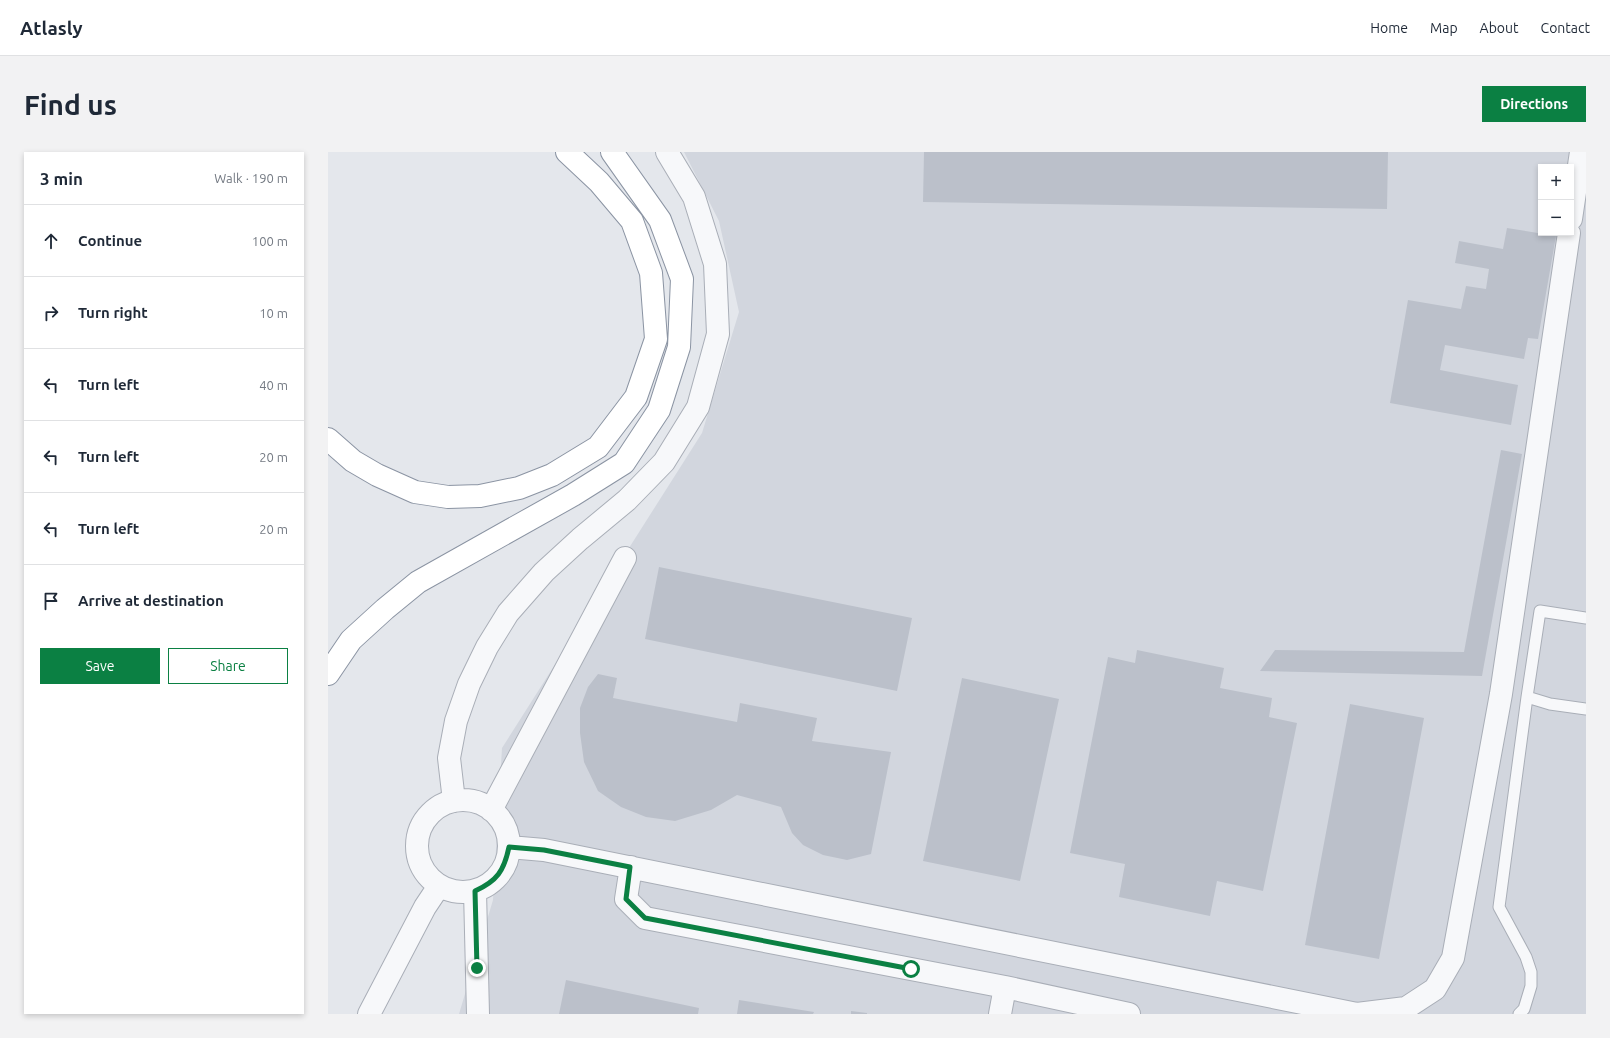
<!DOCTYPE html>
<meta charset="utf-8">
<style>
:root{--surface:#fff;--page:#f2f2f3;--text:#1f2937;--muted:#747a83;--line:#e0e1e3;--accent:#0b8043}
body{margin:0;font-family:Ubuntu,sans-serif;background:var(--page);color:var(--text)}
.controls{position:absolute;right:12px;top:12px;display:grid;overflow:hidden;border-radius:0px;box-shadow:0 2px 6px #0003}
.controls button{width:36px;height:36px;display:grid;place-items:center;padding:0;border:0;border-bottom:1px solid var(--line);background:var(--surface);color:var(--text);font:20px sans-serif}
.stop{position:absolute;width:12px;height:12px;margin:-9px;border:3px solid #0b8043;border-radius:50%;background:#fff}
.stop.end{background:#0b8043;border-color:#fff;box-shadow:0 1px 4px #0008}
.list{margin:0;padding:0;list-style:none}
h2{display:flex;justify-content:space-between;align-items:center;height:52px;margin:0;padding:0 16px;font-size:17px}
h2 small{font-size:13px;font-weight:400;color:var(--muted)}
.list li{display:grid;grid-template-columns:26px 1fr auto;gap:12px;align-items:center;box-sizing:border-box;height:72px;padding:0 16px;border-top:1px solid var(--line)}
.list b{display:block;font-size:15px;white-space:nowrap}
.list em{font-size:13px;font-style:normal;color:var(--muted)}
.actions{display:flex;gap:8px;padding:12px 16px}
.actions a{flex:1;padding:9px 0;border:1px solid var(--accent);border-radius:0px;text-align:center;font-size:14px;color:var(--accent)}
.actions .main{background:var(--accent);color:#fff}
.icon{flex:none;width:22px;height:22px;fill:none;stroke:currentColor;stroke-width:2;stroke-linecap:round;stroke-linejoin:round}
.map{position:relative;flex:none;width:1258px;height:862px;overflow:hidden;border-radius:0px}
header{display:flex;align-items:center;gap:24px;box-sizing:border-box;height:56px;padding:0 20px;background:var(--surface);border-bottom:1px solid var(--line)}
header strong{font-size:19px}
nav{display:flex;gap:22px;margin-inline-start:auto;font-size:14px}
.intro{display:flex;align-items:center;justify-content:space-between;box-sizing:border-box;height:96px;padding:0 24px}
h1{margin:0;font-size:28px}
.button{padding:10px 18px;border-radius:0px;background:var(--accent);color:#fff;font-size:14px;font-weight:700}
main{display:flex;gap:24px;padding:0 24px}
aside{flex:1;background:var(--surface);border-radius:0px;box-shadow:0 2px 6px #0003}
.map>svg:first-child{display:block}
.built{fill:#d2d6de;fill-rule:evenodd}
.building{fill:#bbc0ca}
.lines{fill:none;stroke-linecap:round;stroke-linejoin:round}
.service-casing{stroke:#a9aeb7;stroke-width:13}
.minor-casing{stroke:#a9aeb7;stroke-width:24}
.motorway-casing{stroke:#8b94a3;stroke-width:24}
.service{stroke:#f7f8fa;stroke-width:11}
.minor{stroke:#f7f8fa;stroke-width:22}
.motorway{stroke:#fff;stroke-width:22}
.route{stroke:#0b8043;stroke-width:5}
</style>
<header>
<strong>Atlasly</strong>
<nav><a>Home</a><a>Map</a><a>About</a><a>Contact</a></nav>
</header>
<div class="intro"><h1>Find us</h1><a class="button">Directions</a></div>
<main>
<aside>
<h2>3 min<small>Walk · 190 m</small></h2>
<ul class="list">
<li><svg class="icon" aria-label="ahead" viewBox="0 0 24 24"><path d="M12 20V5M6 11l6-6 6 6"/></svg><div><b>Continue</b></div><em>100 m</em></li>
<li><svg class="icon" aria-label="right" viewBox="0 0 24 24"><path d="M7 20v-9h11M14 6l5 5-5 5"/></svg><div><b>Turn right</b></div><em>10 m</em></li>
<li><svg class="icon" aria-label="left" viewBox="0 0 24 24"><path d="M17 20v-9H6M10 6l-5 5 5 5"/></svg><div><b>Turn left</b></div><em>40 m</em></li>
<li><svg class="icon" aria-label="left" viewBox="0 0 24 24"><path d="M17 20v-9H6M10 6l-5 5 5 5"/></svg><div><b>Turn left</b></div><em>20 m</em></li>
<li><svg class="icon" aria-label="left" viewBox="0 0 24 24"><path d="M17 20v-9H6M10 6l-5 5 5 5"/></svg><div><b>Turn left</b></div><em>20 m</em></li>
<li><svg class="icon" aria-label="arrive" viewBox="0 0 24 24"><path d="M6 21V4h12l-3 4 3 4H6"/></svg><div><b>Arrive at destination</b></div></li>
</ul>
<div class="actions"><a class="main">Save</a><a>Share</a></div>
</aside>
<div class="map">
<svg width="1258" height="862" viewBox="0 0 1258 862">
<rect width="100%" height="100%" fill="#e4e7ec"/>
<path class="built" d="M356 0H1258V862H131L165 748 174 596 374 281 411 160 391 69ZM1213 15H1243V81H1213Z"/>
<path class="building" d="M596 0H1060L1059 57 595 50Z
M1179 76 1228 84 1210 187 1200 186 1196 207 1117 193 1112 218 1190 233 1183 273 1062 251 1080 148 1133 157 1138 134 1158 137 1161 117 1127 111 1131 89 1175 97Z
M1173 298 1194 302 1154 524 932 519 947 498 1136 500Z
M331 415 584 466 569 539 317 487Z
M809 498 896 516 892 536 944 546 941 565 969 571 935 739 889 729 882 764 791 745 797 712 742 701 780 505 807 511Z
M270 522 289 526 285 546 409 570 412 551 489 566 484 589 563 600 543 702 519 708 495 703 475 693 464 681 453 655 409 643 383 658 347 669 318 665 293 655 270 639 256 610 252 581V556L260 535Z
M634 526 731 547 692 729 595 709Z
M1022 552 1096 566 1051 807 977 793Z
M238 828 371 856 370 862H231Z
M411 848 486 860 485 862H409Z
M523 859 539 861V862H523Z"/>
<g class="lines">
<defs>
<path id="service" d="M1199 545 1222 552 1258 557
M1191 862 1196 857 1203 834V820L1198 805 1171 755 1199 545 1212 459 1258 466"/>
<path id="minor" d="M1243 67 1253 0
M89 694a46 46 0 1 1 92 0a46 46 0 1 1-92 0Z
M126 649 121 606 128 569 141 532 159 495 180 461 216 420 252 387 299 348 336 310 370 255 390 182 387 112 366 45 339 0
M163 658 297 406
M181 695 216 698 1029 862 1078 856 1107 837 1125 806 1173 542 1241 81
M303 715 298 747 317 766 677 835 801 862
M147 739 150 862
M41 862 97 755 111 734
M672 862 677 835"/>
<path id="motorway" d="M0 287 25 309 49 323 87 340 120 345 152 344 191 336 224 323 270 295 308 245 328 187 323 121 304 69 271 30 239 0
M0 522 23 488 57 457 90 430 245 343 296 311 331 258 351 195 354 127 332 68 284 0"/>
</defs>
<use href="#service" class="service-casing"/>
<use href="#minor" class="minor-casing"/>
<use href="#motorway" class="motorway-casing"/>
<use href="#service" class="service"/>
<use href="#minor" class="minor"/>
<use href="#motorway" class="motorway"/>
</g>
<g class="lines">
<path class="route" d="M149 816 147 739C169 729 176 719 181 695L216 698 302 715 298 747 317 766 583 817"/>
</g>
</svg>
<div class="controls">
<button>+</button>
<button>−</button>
</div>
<div class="stop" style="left:583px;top:817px"></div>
<div class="stop end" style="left:149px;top:816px"></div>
</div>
</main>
